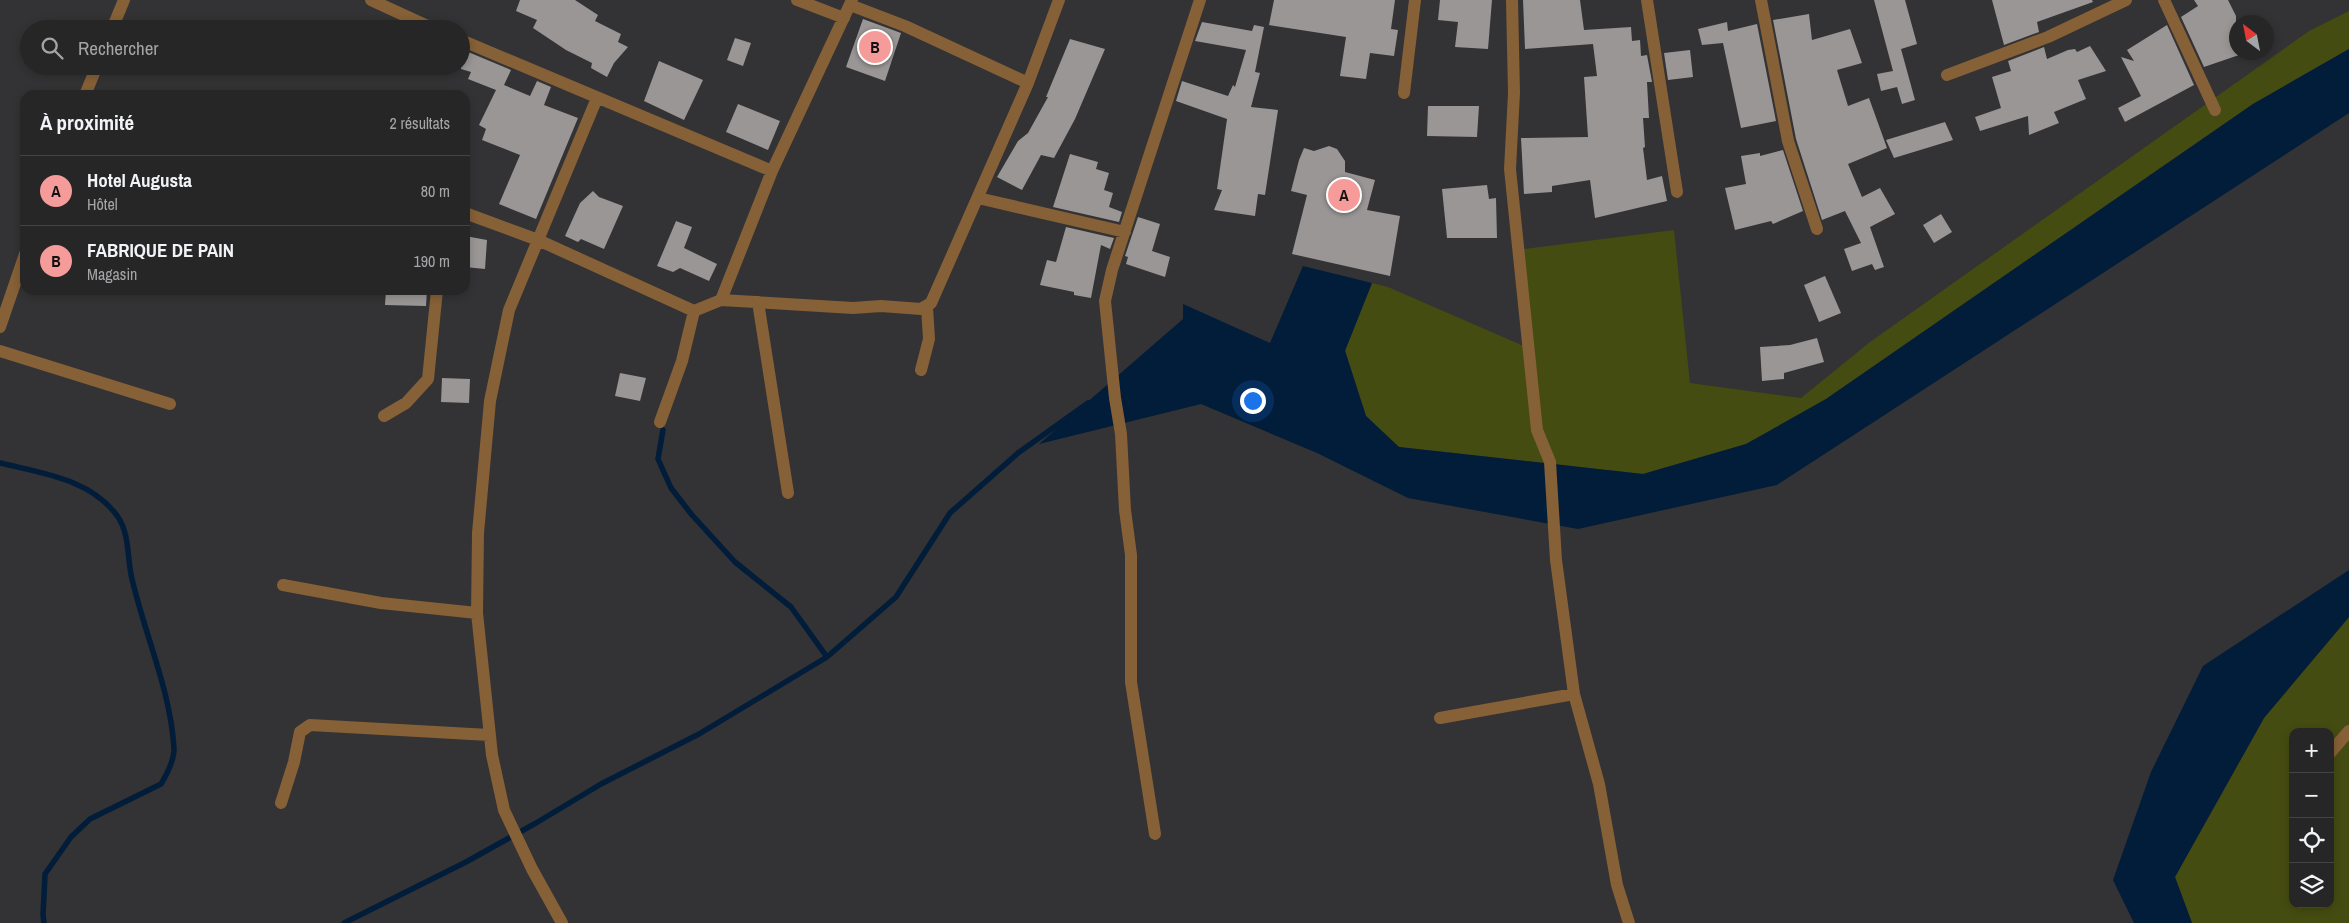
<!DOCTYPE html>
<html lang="fr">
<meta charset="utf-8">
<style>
:root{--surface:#262627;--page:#323233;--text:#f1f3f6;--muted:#a4a5a7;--line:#424344;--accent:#f59b9a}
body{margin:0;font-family:"Archivo Narrow",sans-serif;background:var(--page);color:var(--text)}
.controls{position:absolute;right:15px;bottom:15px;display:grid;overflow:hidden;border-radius:10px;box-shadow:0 2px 8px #0003}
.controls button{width:45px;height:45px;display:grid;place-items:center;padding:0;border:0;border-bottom:1px solid var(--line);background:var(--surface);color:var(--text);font:25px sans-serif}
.compass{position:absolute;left:2229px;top:15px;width:45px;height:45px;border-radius:50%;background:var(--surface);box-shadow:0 2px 8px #0003;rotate:328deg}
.you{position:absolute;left:1252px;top:400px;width:18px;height:18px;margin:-12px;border:4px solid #fff;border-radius:50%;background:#1a73e8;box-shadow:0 0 0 8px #1a73e833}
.badge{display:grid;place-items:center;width:32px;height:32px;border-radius:50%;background:var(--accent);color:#111;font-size:16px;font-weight:700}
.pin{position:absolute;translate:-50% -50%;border:2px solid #fff;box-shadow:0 1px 5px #0006}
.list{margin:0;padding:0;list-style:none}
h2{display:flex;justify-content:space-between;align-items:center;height:65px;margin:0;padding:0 20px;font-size:21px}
h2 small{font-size:16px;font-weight:400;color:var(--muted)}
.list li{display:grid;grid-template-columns:32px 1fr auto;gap:15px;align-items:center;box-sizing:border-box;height:70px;padding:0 20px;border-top:1px solid var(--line)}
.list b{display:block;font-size:19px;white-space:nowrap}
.list p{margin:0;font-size:16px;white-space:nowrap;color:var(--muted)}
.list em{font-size:16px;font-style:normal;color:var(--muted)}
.icon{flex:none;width:28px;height:28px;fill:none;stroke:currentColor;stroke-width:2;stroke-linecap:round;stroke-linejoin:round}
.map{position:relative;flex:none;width:2349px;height:923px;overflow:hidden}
.search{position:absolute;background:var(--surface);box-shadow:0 2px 8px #0003;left:20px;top:20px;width:450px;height:55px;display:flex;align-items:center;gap:12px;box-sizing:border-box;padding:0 18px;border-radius:28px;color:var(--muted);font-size:19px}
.panel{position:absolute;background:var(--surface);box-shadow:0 2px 8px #0003;left:20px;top:90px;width:450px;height:205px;border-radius:15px}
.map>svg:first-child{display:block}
.green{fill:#454c11;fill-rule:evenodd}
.water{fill:#021d3a}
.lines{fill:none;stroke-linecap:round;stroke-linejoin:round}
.stream{stroke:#021d3a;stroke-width:5.5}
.building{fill:#9a9695}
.minor{stroke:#866036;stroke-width:12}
</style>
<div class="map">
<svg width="2349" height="923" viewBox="0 0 2349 923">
<rect width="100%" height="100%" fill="#333234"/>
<path class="green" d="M2349 11V49L2253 104 1826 399 1746 444 1643 474 1399 447 1366 416 1345 350 1372 283 1388 287 1526 347 1524 249 1674 230 1690 383 1801 398 1870 342 2309 31Z
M2349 617V923H2192L2175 877 2264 718ZM2293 732H2330V904H2293Z"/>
<path class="water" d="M2349 49V113L1777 485 1578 529 1408 498 1317 453 1201 404 1039 444 1183 319V304L1270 343 1303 266 1372 283 1345 351 1366 416 1399 447 1643 474 1746 444 1826 399 2253 104Z
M2349 570V617L2264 718 2175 877 2192 923H2134L2113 880 2151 772 2203 666Z"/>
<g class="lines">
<path class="stream" d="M663 430 658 459 671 488 692 515 735 562 791 607 827 657
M0 463C41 473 92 479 118 517 130 535 127 559 132 579 145 635 171 692 174 749 174 760 167 774 161 784L90 819 71 837 45 874 43 915 44 923
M344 923 466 862 536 823 601 784 699 734 827 657 896 597 950 513 1018 453 1088 403"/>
</g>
<path class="building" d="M520 0H575L598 15 595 21 621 34 618 42 628 47 614 63 607 77 591 68 592 63 566 50 533 28 537 20 516 11Z
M1274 0H1395L1391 29 1398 30 1394 56 1370 53 1366 79 1340 76 1346 37 1269 25Z
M1440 0H1492L1488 49 1455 47 1458 22 1438 20Z
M1523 0H1580L1584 30 1631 27 1632 41 1640 40 1641 56 1647 55 1652 82H1647L1649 118H1643L1645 147 1643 148 1647 180 1662 176 1667 201 1595 218 1590 180 1552 186V192L1524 194 1521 138 1588 137 1584 77 1597 76 1593 44 1525 49Z
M1874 0H1905L1917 44 1901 49 1915 100 1902 104 1897 87 1881 91 1877 74 1893 71Z
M1992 0H2092L2093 2 2037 22 2039 32 2004 45Z
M2194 0H2228L2236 16V52L2242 54 2204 67 2181 17 2198 6Z
M1809 14 1812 40 1850 29 1862 63 1837 70 1848 106 1869 98 1887 148 1848 164 1862 197 1880 188 1895 214 1870 227 1884 267 1875 270 1872 264 1852 271 1844 249 1861 243 1845 211 1822 220 1796 139 1773 20Z
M863 19 901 33 885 81 846 67Z
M1202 22 1252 31 1254 25 1264 27 1255 72 1260 73 1251 107 1278 110 1265 195 1258 194 1255 216 1214 210 1222 190 1217 189 1227 119 1176 101 1182 81 1228 96 1233 85 1235 87 1246 50 1195 41Z
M1727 22 1728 31 1757 24 1776 121 1741 128 1723 43 1702 45 1698 29Z
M2167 25 2194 85 2125 122 2118 108 2141 96 2121 57 2134 61 2127 50Z
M735 38 751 43 743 66 727 60Z
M1070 39 1105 49 1075 119 1054 158 1041 155 1022 190 997 177 1018 141 1028 133 1048 97H1046Z
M2090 46 2106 71 2078 80 2086 99 2054 112 2059 123 2029 135 2028 116 1980 131 1975 117 2001 108 1992 77 2011 71 2008 61 2044 47 2047 59 2068 50 2075 49 2077 52Z
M461 49 511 70 504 85 530 96 537 81 551 87 544 105 578 118 536 219 499 204 520 155 482 140 486 129 479 125 496 90 468 79 471 72 461 69Z
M1690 50 1693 77 1668 80 1664 53Z
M659 61 703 80 684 120 644 101Z
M738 104 780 121 768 150 726 132Z
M1428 106H1479L1477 137 1427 136Z
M1945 122 1953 140 1894 158 1886 140Z
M1329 146 1337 149 1345 161V172L1375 180 1367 210 1400 216 1390 276 1292 254 1307 195 1291 191 1299 160 1304 148 1314 151Z
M1783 150 1803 211 1773 224 1771 221 1735 230 1725 188 1746 184 1741 156 1760 153V156Z
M1070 154 1098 162 1096 169 1109 173 1104 190 1113 193 1109 207 1122 212 1119 222 1053 207Z
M1487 185 1489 199 1496 198 1497 238H1447L1442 189Z
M593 191 599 197 623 206 604 249 581 239 578 242 565 236 580 203Z
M1941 214 1952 232 1934 243 1923 225Z
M1138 217 1160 224 1152 251 1170 257 1165 277 1126 264 1128 257 1125 256Z
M676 221 692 227 684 248 717 264 709 281 680 268 673 272 657 266Z
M1066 227 1114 238 1110 249 1101 245 1091 298 1074 295V292L1040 285 1047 260 1056 262Z
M465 236 487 240 485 269 465 267Z
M1825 276 1841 313 1819 322 1804 285Z
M386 290H427L426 306 385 305Z
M1817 338 1824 362 1784 373V379L1762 381 1760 347 1790 345Z
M620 373 646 378 640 401 615 396Z
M442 378 470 379 469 403 441 402Z"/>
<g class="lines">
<path class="minor" d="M371 0 434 29
M797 0 844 18
M1512 0 1514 93 1510 169 1537 430 1550 462 1556 560 1574 694 1599 784 1617 885 1629 923
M1647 0 1677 192
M1761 0 1788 141 1817 229
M2164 0 2215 110
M850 5 905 26 1028 83
M112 29 124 0
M461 40 772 171
M1947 75 2048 37 2126 0
M1404 93 1415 0
M85 95 97 66
M978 198 1125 232
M465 213 538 240 694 311
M721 300 853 308 881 306 921 309 931 303 1028 83 1059 0
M758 302 788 493
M0 327 25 254
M0 351 170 404
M921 370 929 339 927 307
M384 416 406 403 428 379 437 290
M660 422 682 361 694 311 721 300 772 171 852 0
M283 585 381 603 477 613
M1440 718 1574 694
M2330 753 2349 731
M281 803 294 762 300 732 310 725 489 735
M1155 834 1131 682V555L1125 510 1121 434 1115 398 1105 301 1112 270 1200 0
M562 923 532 869 504 810 492 755 477 613 478 533 490 401 509 310 597 98"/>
</g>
</svg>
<div class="controls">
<button>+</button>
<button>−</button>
<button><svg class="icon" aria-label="locate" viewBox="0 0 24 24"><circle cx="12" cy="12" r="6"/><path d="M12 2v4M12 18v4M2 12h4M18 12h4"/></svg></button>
<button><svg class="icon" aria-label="layers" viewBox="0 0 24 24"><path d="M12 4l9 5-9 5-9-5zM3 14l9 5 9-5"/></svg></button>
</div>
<svg class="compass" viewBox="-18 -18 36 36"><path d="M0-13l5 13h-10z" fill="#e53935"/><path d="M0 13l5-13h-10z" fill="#a4a5a7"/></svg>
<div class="you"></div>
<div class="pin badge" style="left:1344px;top:195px">A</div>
<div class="pin badge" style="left:875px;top:47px">B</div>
<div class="search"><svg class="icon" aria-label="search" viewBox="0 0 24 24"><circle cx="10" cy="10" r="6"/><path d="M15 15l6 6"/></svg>Rechercher</div>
<section class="panel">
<h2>À proximité<small>2 résultats</small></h2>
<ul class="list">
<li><span class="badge">A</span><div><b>Hotel Augusta</b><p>Hôtel</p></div><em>80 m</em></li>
<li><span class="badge">B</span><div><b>FABRIQUE DE PAIN</b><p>Magasin</p></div><em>190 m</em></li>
</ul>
</section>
</div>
